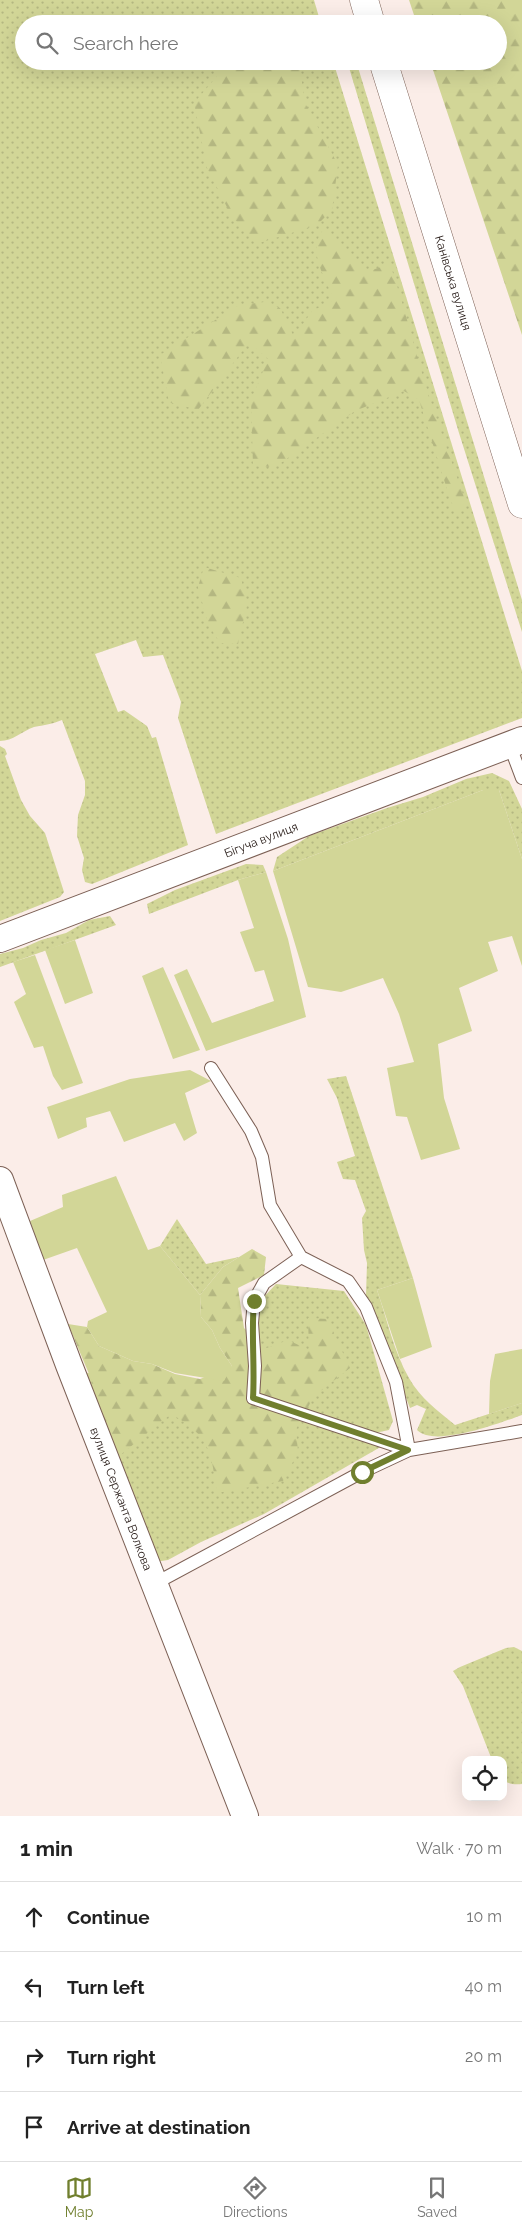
<!DOCTYPE html>
<meta charset="utf-8">
<style>
:root{--surface:#fff;--page:#f6f6f6;--text:#222;--muted:#767676;--line:#e0e0e0;--accent:#707f2e}
body{margin:0;font-family:Raleway,sans-serif;background:var(--page);color:var(--text)}
.controls{position:absolute;right:15px;bottom:15px;display:grid;overflow:hidden;border-radius:10px;box-shadow:0 5px 20px #0002}
.controls button{width:45px;height:45px;display:grid;place-items:center;padding:0;border:0;border-bottom:1px solid var(--line);background:var(--surface);color:var(--text);font:25px sans-serif}
.stop{position:absolute;width:15px;height:15px;margin:-11px;border:4px solid #707f2e;border-radius:50%;background:#fff}
.stop.end{background:#707f2e;border-color:#fff;box-shadow:0 1px 5px #0008}
.list{margin:0;padding:0;list-style:none}
h2{display:flex;justify-content:space-between;align-items:center;height:65px;margin:0;padding:0 20px;font-size:21px}
h2 small{font-size:16px;font-weight:400;color:var(--muted)}
.list li{display:grid;grid-template-columns:32px 1fr auto;gap:15px;align-items:center;box-sizing:border-box;height:70px;padding:0 20px;border-top:1px solid var(--line)}
.list b{display:block;font-size:19px;white-space:nowrap}
.list em{font-size:16px;font-style:normal;color:var(--muted)}
.icon{flex:none;width:28px;height:28px;fill:none;stroke:currentColor;stroke-width:2;stroke-linecap:round;stroke-linejoin:round}
.map{position:relative;flex:none;width:522px;height:1816px;overflow:hidden}
.search{position:absolute;background:var(--surface);box-shadow:0 5px 20px #0002;left:15px;right:15px;top:15px;height:55px;display:flex;align-items:center;gap:12px;box-sizing:border-box;padding:0 18px;border-radius:28px;color:var(--muted);font-size:19px}
.sheet{height:345px;background:var(--surface)}
nav{display:flex;justify-content:space-around;align-items:center;box-sizing:border-box;height:70px;border-top:1px solid var(--line);background:var(--surface);font-size:14px;color:var(--muted)}
nav a{display:grid;justify-items:center;gap:2px}
nav .on{color:var(--accent)}
.map>svg:first-child{display:block}
.grass{fill:url(#grass-dots)}
.forest{fill:url(#forest-firs)}
.green{fill:#d2d697}
.lines{fill:none;stroke-linecap:round;stroke-linejoin:round}
.lane-casing{stroke:#7c6055;stroke-width:14}
.street-casing{stroke:#7c6055;stroke-width:28}
.primary-casing{stroke:#7c6055;stroke-width:29}
.lane{stroke:#fff;stroke-width:12}
.street{stroke:#fff;stroke-width:26}
.primary{stroke:#fff;stroke-width:28}
.route{stroke:#707f2e;stroke-width:6}
.labels{text-anchor:middle;stroke-width:4.5;stroke-linejoin:round;paint-order:stroke}
.street-label{font-size:12px;fill:#251915;stroke:#fff}
</style>
<div class="map">
<svg width="522" height="1816" viewBox="0 0 522 1816">
<defs>
<pattern id="grass-dots" width="8" height="8" patternUnits="userSpaceOnUse" patternTransform="scale(1.25)"><rect width="8" height="8" fill="#d2d697"/><path d="M2 2h.1M6 6h.1" fill="none" stroke="#b4b781" stroke-width="1.8" stroke-linecap="round"/></pattern>
<pattern id="forest-firs" width="22" height="20" patternUnits="userSpaceOnUse" patternTransform="scale(1.25)"><rect width="22" height="20" fill="#d2d697"/><path d="M5 1l3.5 6h-7zM16 11l3.5 6h-7z" fill="#b4b781"/></pattern>
</defs>
<rect width="100%" height="100%" fill="#fbede8"/>
<path class="grass" d="M0 0H314L321 24H24V61H333L522 671V718L216 834 178 718 181 702 163 655 143 657 136 640 95 654 118 712 124 710 147 726 152 738 156 737 188 845 92 884 85 882 82 870 84 858 77 836 78 815 85 795V781L62 720C53 724 44 725 34 727 22 731 13 741 0 741Z
M347 61H356L522 600V632L459 433Z
M0 746 5 749 7 754 5 756 21 800 30 816 45 833 64 892 60 897 0 921Z
M492 773 509 781 522 809V859L499 790H483L273 871 277 857 309 836 387 808 423 797 466 779Z
M246 864 263 865 266 872 238 880 149 914 147 904 175 890Z
M110 916 116 925 0 967V954L23 948 41 940 66 933 89 920Z
M346 1076 413 1278 377 1290C387 1319 394 1352 409 1378 420 1398 438 1411 455 1425L522 1403V1415C500 1423 435 1448 417 1430L426 1409 417 1405 410 1408 366 1296 367 1263 364 1250 362 1218 366 1211 355 1180 343 1179 337 1162 355 1156 337 1098 327 1079Z
M177 1219 206 1264 239 1257 223 1267 200 1295 160 1246Z
M276 1284 344 1291 366 1325 393 1421 389 1430 375 1433 291 1407 259 1352 258 1324 261 1300Z
M83 1372 263 1405 384 1445 264 1514 201 1542 168 1560 155 1562Z
M514 1647 522 1651V1784C515 1785 508 1784 503 1780V1760H492L463 1686 453 1671 460 1667 506 1648Z"/>
<path class="forest" d="M409 0H522V335L430 61H498V24H417Z
M249 61H284L300 69 305 103 338 165 332 210 317 225 256 244 231 215 207 168 194 103 224 68Z
M323 230 366 272 390 264C402 299 411 335 421 370 434 414 450 457 465 500V508L458 512 451 502 419 400 404 391 355 411 275 467 253 466 251 400 268 359 249 342 198 410 169 402 160 355 239 305 264 302 280 308 294 337 312 311 334 300C326 278 306 252 323 230Z
M204 567 241 578 247 605 238 644 220 643 208 624 198 587Z
M252 1249 266 1257 264 1275 238 1288 244 1328 264 1349 288 1340 309 1350 308 1318 327 1319 350 1368 314 1396 296 1429 298 1452 283 1481 217 1493C211 1451 210 1436 171 1414L119 1456 105 1425 92 1381 68 1324 87 1327 99 1346 133 1361 152 1364 175 1374 200 1379 232 1366 220 1348 212 1330 201 1317 200 1295 223 1267Z"/>
<path class="green" d="M483 790H499L522 859V966L512 936 488 942 498 971 459 988 472 1031 438 1044 444 1098 460 1149 421 1160 407 1117 396 1116 387 1068 414 1062 399 1014 383 978 341 992 308 987 273 871Z
M266 872 288 939 306 1017 206 1051 174 975 187 969 212 1023 274 1001 264 970 255 972 240 932 254 928 238 880Z
M75 940 93 993 65 1004 45 950Z
M35 955 83 1083 62 1090 53 1076 43 1046 34 1048 14 1002 26 994 13 962Z
M163 967 200 1050 173 1059 142 976Z
M190 1070 211 1081 185 1093 197 1133 184 1141 175 1123 124 1142 110 1111 86 1118 87 1127 58 1139 47 1107 130 1079Z
M116 1176 148 1250 160 1246 200 1295 201 1317 212 1330 220 1348 232 1366 224 1381 175 1373 152 1364 133 1361 99 1346 87 1327 88 1321 107 1312 77 1248 43 1260 30 1221 63 1207 62 1195Z
M413 1278 432 1347 400 1359 377 1290Z
M522 1349V1403L489 1414 490 1381 495 1354Z"/>
<g class="lines">
<defs>
<path id="lane" d="M510 746 522 778
M211 1068 251 1131 262 1157 270 1205 301 1257 348 1281 366 1307 396 1382 409 1450
M301 1257 264 1283 254 1301 252 1323 255 1366 253 1398 409 1450
M154 1584 362 1472 409 1450 522 1431"/>
<path id="street" d="M0 939 522 740
M0 1180 69 1365 245 1816"/>
<path id="primary" d="M364 0 371 24
M383 61 522 504"/>
</defs>
<use href="#lane" class="lane-casing"/>
<use href="#street" class="street-casing"/>
<use href="#primary" class="primary-casing"/>
<use href="#lane" class="lane"/>
<use href="#street" class="street"/>
<use href="#primary" class="primary"/>
</g>
<g class="lines">
<path class="route" d="M254 1301C251 1333 255 1366 253 1398L408 1450 362 1472"/>
</g>
<g class="labels">
<g class="street-label">
<text transform="translate(453 283) rotate(73)" y="4">Канівська вулиця</text>
<text transform="translate(261 840) rotate(-21)" y="4">Бігуча вулиця</text>
<text transform="translate(121 1499) rotate(69)" y="4">вулиця Сержанта Волкова</text>
</g>
</g>
</svg>
<div class="controls">
<button><svg class="icon" aria-label="locate" viewBox="0 0 24 24"><circle cx="12" cy="12" r="6"/><path d="M12 2v4M12 18v4M2 12h4M18 12h4"/></svg></button>
</div>
<div class="stop" style="left:362px;top:1472px"></div>
<div class="stop end" style="left:254px;top:1301px"></div>
<div class="search"><svg class="icon" aria-label="search" viewBox="0 0 24 24"><circle cx="10" cy="10" r="6"/><path d="M15 15l6 6"/></svg>Search here</div>
</div>
<section class="sheet">
<h2>1 min<small>Walk · 70 m</small></h2>
<ul class="list">
<li><svg class="icon" aria-label="ahead" viewBox="0 0 24 24"><path d="M12 20V5M6 11l6-6 6 6"/></svg><div><b>Continue</b></div><em>10 m</em></li>
<li><svg class="icon" aria-label="left" viewBox="0 0 24 24"><path d="M17 20v-9H6M10 6l-5 5 5 5"/></svg><div><b>Turn left</b></div><em>40 m</em></li>
<li><svg class="icon" aria-label="right" viewBox="0 0 24 24"><path d="M7 20v-9h11M14 6l5 5-5 5"/></svg><div><b>Turn right</b></div><em>20 m</em></li>
<li><svg class="icon" aria-label="arrive" viewBox="0 0 24 24"><path d="M6 21V4h12l-3 4 3 4H6"/></svg><div><b>Arrive at destination</b></div></li>
</ul>
</section>
<nav>
<a class="on"><svg class="icon" aria-label="map" viewBox="0 0 24 24"><path d="M3 6l6-2 6 2 6-2v14l-6 2-6-2-6 2zM9 4v14M15 6v14"/></svg>Map</a>
<a><svg class="icon" aria-label="directions" viewBox="0 0 24 24"><path d="M12 3l9 9-9 9-9-9zM9 14v-3h6M13 9l2 2-2 2"/></svg>Directions</a>
<a><svg class="icon" aria-label="saved" viewBox="0 0 24 24"><path d="M7 4h10v16l-5-4-5 4z"/></svg>Saved</a>
</nav>
